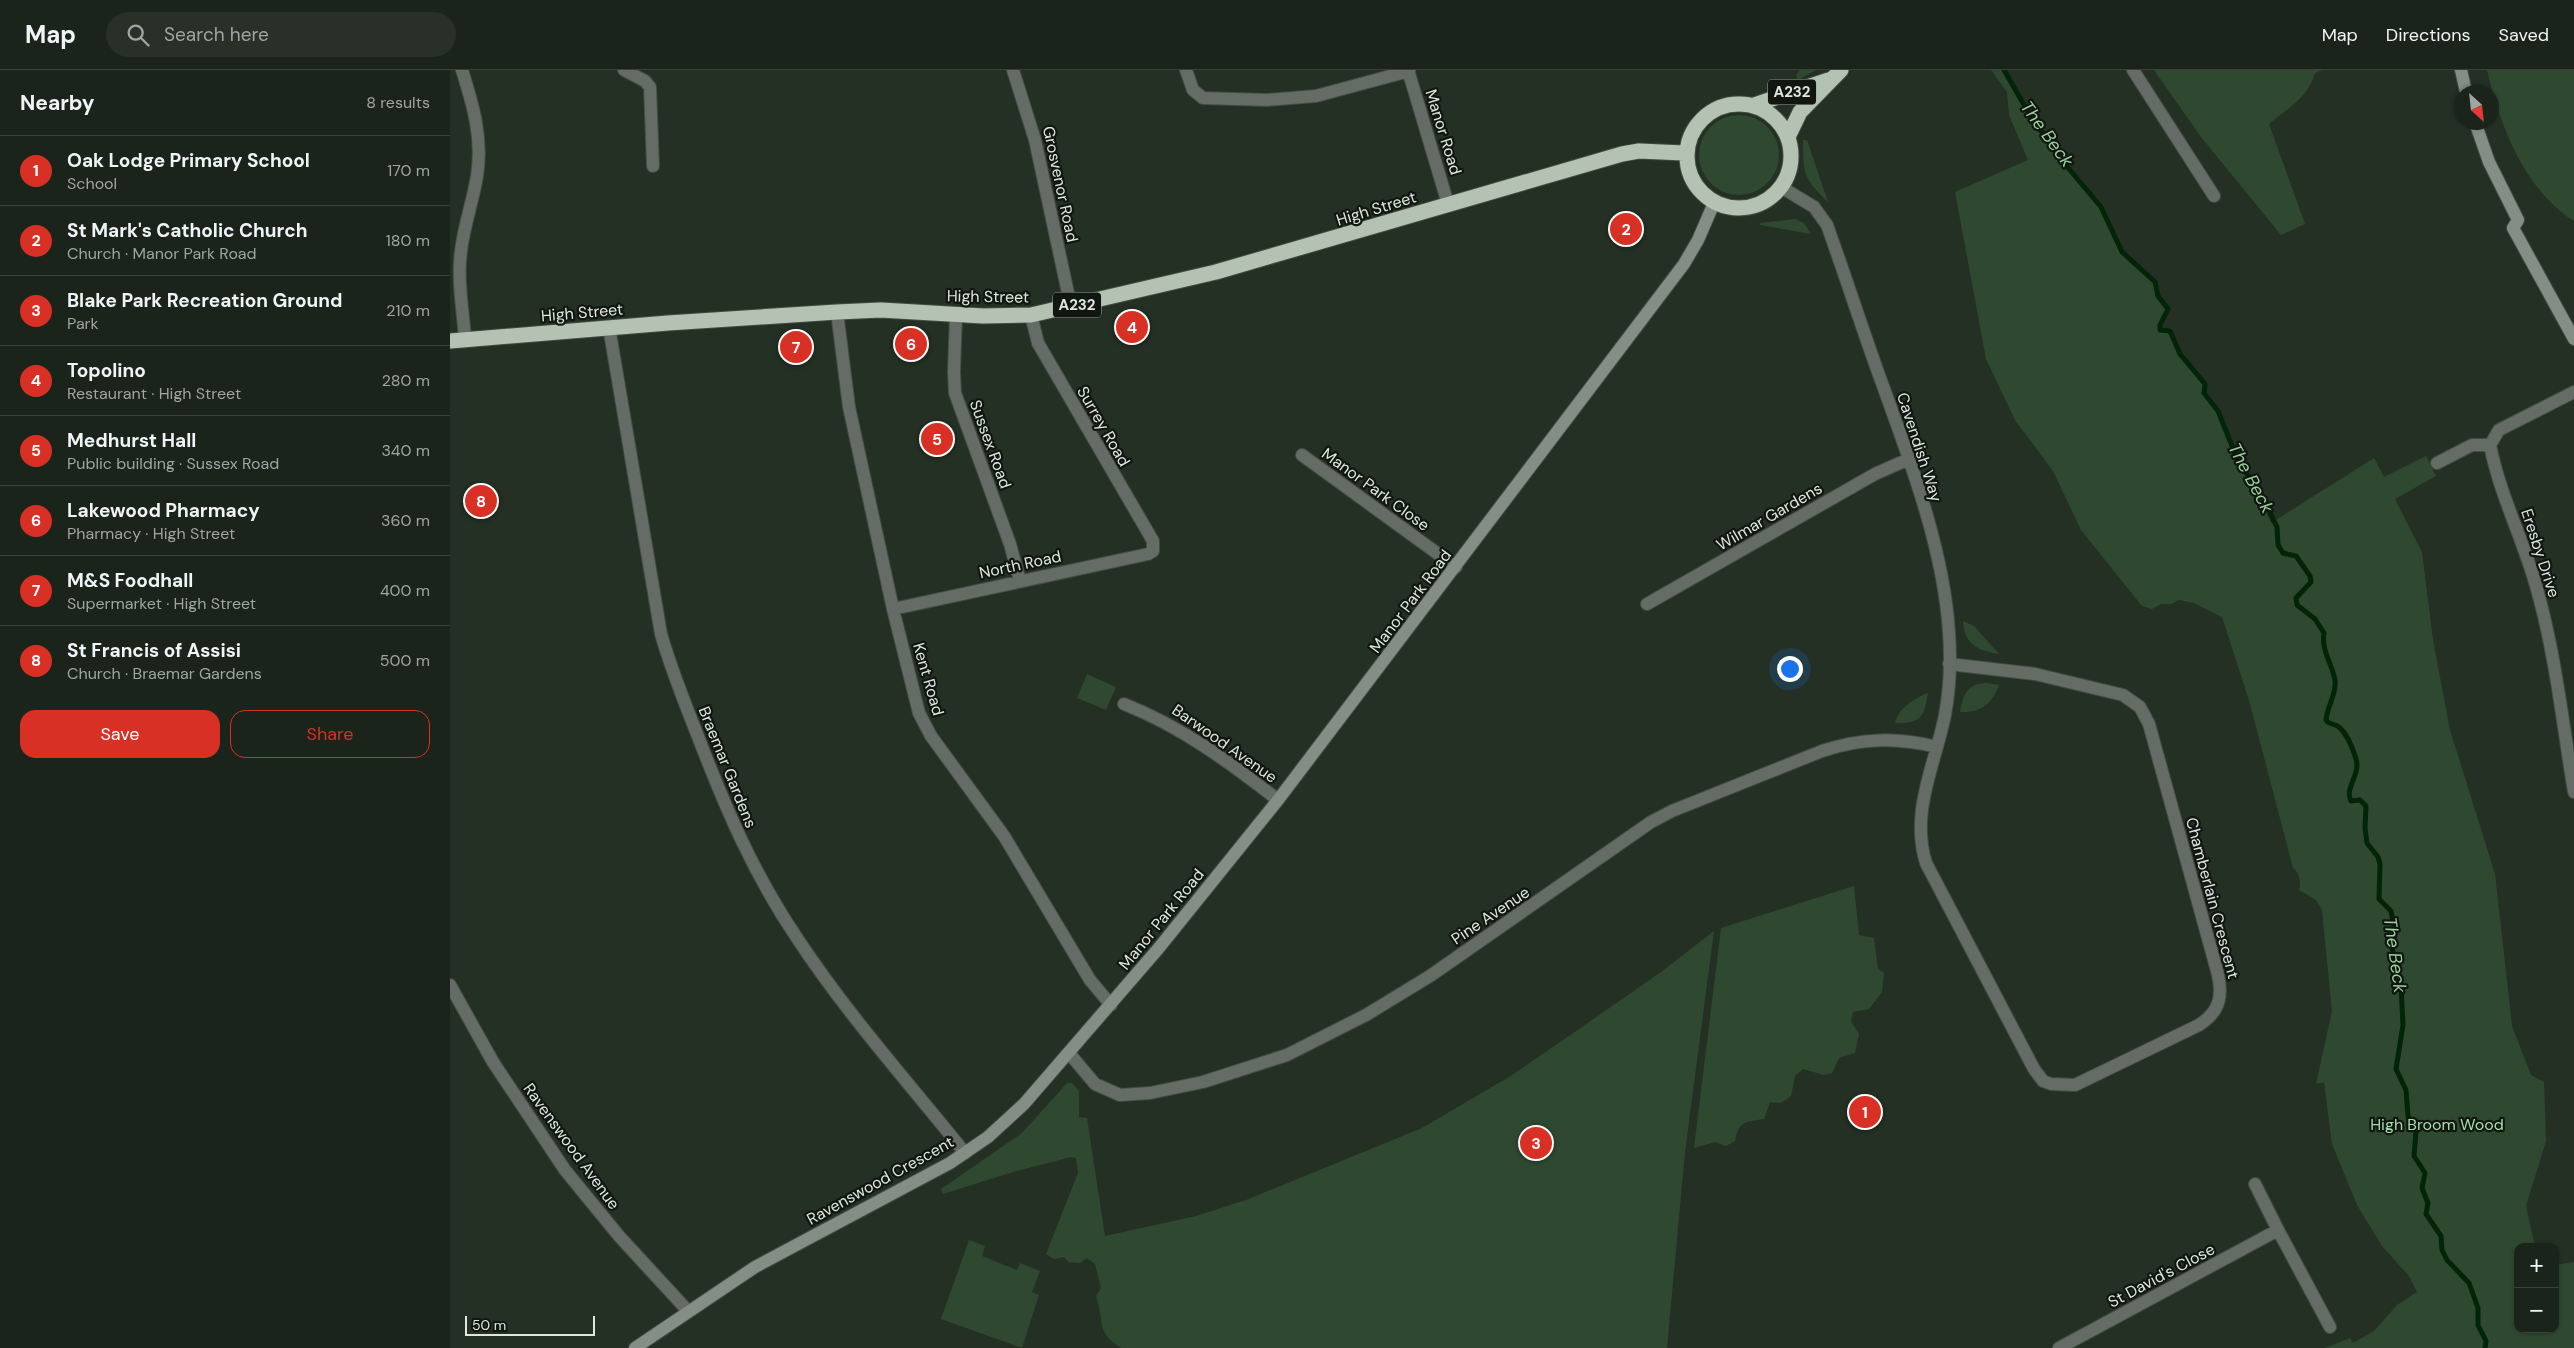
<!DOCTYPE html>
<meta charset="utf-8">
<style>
:root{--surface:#1b241b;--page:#283028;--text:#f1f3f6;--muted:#a0a4a3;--line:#39413a;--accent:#d93025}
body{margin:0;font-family:"DM Sans",sans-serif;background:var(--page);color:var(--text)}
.controls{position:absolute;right:15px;bottom:15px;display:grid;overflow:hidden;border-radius:10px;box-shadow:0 1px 4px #0004}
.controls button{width:45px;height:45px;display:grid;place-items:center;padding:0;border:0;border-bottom:1px solid var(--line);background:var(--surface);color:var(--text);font:25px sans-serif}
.compass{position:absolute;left:2004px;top:15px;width:45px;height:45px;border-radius:50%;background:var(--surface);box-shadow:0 1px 4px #0004;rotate:153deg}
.scale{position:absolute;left:15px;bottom:12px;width:130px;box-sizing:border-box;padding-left:5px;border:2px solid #dee6de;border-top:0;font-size:14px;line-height:18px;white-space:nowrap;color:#dee6de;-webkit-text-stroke:4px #111611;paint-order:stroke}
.you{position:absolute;left:1339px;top:598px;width:18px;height:18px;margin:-12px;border:4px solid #fff;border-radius:50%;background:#1a73e8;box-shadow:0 0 0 8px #1a73e833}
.badge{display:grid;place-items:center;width:32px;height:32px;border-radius:50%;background:var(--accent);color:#fff;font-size:16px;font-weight:700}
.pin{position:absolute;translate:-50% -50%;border:2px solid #fff;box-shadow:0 1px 5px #0006}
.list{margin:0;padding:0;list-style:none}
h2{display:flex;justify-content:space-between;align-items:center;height:65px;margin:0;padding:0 20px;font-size:21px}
h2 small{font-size:16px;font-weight:400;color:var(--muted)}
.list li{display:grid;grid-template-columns:32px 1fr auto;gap:15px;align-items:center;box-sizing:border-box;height:70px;padding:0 20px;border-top:1px solid var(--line)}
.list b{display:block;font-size:19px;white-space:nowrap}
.list p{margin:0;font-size:16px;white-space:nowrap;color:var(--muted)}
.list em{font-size:16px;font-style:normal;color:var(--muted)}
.actions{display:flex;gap:10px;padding:15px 20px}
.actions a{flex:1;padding:11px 0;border:1px solid var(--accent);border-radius:15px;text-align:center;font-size:18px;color:var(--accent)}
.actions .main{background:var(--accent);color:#fff}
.icon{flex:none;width:28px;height:28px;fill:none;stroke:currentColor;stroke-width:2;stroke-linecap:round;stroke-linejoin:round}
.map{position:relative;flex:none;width:2124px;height:1278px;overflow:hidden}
header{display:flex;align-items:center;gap:30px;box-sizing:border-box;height:70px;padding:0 25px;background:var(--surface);border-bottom:1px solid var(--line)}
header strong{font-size:24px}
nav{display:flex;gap:28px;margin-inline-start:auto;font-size:18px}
.search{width:350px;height:45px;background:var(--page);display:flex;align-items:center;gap:12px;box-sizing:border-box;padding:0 18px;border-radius:28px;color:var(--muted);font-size:19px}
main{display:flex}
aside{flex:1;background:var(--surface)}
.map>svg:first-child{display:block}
.green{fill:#2f4931}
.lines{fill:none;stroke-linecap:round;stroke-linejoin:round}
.stream{stroke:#032507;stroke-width:5}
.street-casing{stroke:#424d42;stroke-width:14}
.secondary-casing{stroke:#424d42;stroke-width:14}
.highway-casing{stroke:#424d42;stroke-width:17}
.street{stroke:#656b65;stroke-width:12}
.secondary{stroke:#848e84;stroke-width:12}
.highway{stroke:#b3c2b3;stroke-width:15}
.labels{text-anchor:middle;stroke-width:4.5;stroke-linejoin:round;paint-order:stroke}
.shield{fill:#111611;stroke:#a0a8a0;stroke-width:1}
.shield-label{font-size:15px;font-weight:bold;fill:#dee6de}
.street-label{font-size:16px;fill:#dee6de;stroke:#111611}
.park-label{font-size:16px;fill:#a6dfa8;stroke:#111611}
.water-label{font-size:18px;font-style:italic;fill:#99d19b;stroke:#111611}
</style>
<header>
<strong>Map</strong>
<div class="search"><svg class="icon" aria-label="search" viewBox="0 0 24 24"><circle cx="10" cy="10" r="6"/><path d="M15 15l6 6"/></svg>Search here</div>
<nav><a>Map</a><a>Directions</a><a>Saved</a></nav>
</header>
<main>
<aside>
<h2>Nearby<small>8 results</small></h2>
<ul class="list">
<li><span class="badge">1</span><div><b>Oak Lodge Primary School</b><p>School</p></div><em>170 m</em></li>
<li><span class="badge">2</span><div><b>St Mark's Catholic Church</b><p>Church · Manor Park Road</p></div><em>180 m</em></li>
<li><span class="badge">3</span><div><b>Blake Park Recreation Ground</b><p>Park</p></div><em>210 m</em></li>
<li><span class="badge">4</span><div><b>Topolino</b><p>Restaurant · High Street</p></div><em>280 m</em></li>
<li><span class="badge">5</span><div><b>Medhurst Hall</b><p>Public building · Sussex Road</p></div><em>340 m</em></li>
<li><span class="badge">6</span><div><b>Lakewood Pharmacy</b><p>Pharmacy · High Street</p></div><em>360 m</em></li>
<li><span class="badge">7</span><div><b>M&amp;S Foodhall</b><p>Supermarket · High Street</p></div><em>400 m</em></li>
<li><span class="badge">8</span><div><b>St Francis of Assisi</b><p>Church · Braemar Gardens</p></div><em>500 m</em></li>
</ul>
<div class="actions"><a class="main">Save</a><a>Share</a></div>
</aside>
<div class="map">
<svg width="2124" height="1278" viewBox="0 0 2124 1278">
<rect width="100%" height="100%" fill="#243024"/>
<path class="green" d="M1350 0H1366L1348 10 1346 5Z
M1541 0H1554L1580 47 1613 93 1634 115 1651 138 1671 182 1705 213 1707 225 1717 238 1709 253 1710 259 1721 262 1729 284 1754 313 1753 322 1767 340 1778 361 1789 396 1805 415 1821 453 1924 388 1934 407 1976 386 1986 406 1945 429 1972 482 1983 570 2000 660 2045 804 2062 956 2081 1005 2094 1012 2096 1071 2076 1136 2085 1177H2068V1259H2105V1195L2124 1192V1278H1875L1900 1268 1903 1273 1924 1261 1947 1235 1967 1222 1959 1206 1932 1176 1907 1135 1882 1074 1874 1012 1866 1014 1882 941 1872 840 1866 830 1849 820C1851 811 1850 804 1843 798L1799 630 1772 547 1744 533 1729 530 1721 534H1711L1702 539 1692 536 1631 460 1603 401 1565 350 1536 289 1505 122 1578 90 1559 45 1557 22Z
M1704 0H1872L1865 3C1858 28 1838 38 1819 54L1855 154 1831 165 1751 67Z
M2037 0H2124V151C2074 119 2050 56 2037 0Z
M1249 85a40 40 0 1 1 80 0a40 40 0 1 1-80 0Z
M1353 70H1357L1378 132C1353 108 1353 104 1353 70Z
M1345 149 1354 153 1361 164 1310 155V153Z
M1513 551 1524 556 1549 584C1527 580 1515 575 1513 551Z
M637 604 666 617 656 640 627 628Z
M1536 613 1549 615C1542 634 1531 643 1510 642 1513 625 1517 614 1536 613Z
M1478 623C1474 647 1471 654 1445 653 1448 639 1464 628 1478 623Z
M1404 816 1409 865 1424 868 1428 899 1434 903 1432 922 1419 939 1403 942 1401 951 1409 964 1405 983 1389 988 1382 1003 1374 1005 1353 999 1345 1006 1341 1026 1331 1033 1320 1032 1314 1049C1294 1052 1289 1051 1285 1071L1276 1076 1265 1072 1244 1078 1271 858Z
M1264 861 1235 1082 1217 1278H671C645 1261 655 1253 646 1226L651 1218 645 1194 637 1188 630 1193 618 1192 614 1187 604 1189 596 1184 628 1103 626 1088 621 1087 563 1102 493 1124 491 1119 572 1063 617 1013H622L629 1021V1047L637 1048 655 1166 746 1146 796 1130 972 1058 1059 1007 1119 966 1211 902Z
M519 1170 535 1176 532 1186 567 1200 570 1193 590 1201 582 1222 589 1225 572 1278 491 1249Z"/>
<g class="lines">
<path class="stream" d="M1554 0 1581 47 1614 93 1651 137 1672 182 1705 212 1708 226 1718 239 1710 255V260L1720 261 1730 284 1755 314 1754 323 1768 341 1790 396 1807 416 1827 457 1828 475 1833 483 1846 486 1860 506 1861 512 1846 528 1847 535 1865 549 1874 563C1871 580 1882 594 1885 610 1887 624 1877 636 1876 650 1879 655 1884 653 1889 657 1897 664 1903 679 1906 689 1911 705 1894 718 1901 731L1910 730 1916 736 1915 758 1917 773 1928 787 1930 794 1929 829 1941 841 1945 863 1942 878 1945 889 1944 901 1951 916 1953 955 1946 999 1956 1020 1958 1046 1966 1062 1964 1086 1975 1103 1972 1118 1978 1133 1976 1144 1991 1166 1992 1180 1997 1190 2019 1213 2028 1238V1255L2036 1271 2035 1278"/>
<defs>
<path id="street" d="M12 0C23 35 33 68 27 106 23 131 14 155 11 181 7 210 13 240 15 269
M174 0 195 11 200 17 203 96
M563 0 585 70 621 237
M736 0 743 20 753 28 817 30 866 26 959 1
M958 0 998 134
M1683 0 1764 126
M1331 117 1364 137 1377 155C1395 205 1411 255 1429 305 1458 385 1494 478 1499 563 1501 590 1500 618 1495 645 1485 695 1460 742 1476 793L1584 999 1593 1011 1601 1014 1625 1015 1749 955C1771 941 1773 924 1767 901L1699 654 1690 637 1673 625 1585 604 1499 594
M387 242 399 337 443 539 469 643 481 666 554 766 640 910 661 935
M506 244 504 302 505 323 560 474 570 511
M159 257 211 564C221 599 234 631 247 664 275 737 303 803 347 868 397 944 458 1012 515 1083
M2124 322 2049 360 2040 375C2050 426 2075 473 2088 523 2106 588 2113 656 2124 722
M852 385 1006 497
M1987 393 2022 375H2040
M1197 534 1425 404 1459 389
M443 539 698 484 703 481V471L588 273 581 245
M674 634C732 657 779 692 828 730
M0 915 43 992 115 1100 169 1166 238 1241
M619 983 645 1014 670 1025 700 1023 753 1012 837 985 916 945 980 906 1201 752 1222 741 1372 681C1411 668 1447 667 1487 677
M1805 1114 1828 1160
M1609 1278 1828 1160 1880 1257"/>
<path id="secondary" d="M2011 0 2016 22
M2025 52 2039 92 2068 150 2063 158 2124 269
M185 1278 305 1197 500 1093 538 1067 574 1034 708 879 828 730 1234 194 1248 170 1264 133"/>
<path id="highway" d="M1237 86a52 52 0 1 1 104 0a52 52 0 1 1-104 0Z
M1304 35 1378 10
M1338 67 1350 42 1391 0
M0 271 218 253 387 242 431 240 533 246 581 245 766 202 1172 84 1189 81 1234 83"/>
</defs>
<use href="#street" class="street-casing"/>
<use href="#secondary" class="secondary-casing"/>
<use href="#highway" class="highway-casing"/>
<use href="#street" class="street"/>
<use href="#secondary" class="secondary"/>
<use href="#highway" class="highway"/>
</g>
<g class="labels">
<g class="shield">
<rect x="1318" y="9.5" width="48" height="25" rx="4"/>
<rect x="603" y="222.5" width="48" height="25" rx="4"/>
</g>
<g class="shield-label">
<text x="1342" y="27">A232</text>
<text x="627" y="240">A232</text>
</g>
<g class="street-label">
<text transform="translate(994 62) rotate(73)" y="6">Manor Road</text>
<text transform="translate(611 114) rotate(78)" y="6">Grosvenor Road</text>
<text transform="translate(926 138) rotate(-17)" y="6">High Street</text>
<text transform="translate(538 226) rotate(1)" y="6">High Street</text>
<text transform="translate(132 242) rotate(-5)" y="6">High Street</text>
<text transform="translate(654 356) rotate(60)" y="6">Surrey Road</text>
<text transform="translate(541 374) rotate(70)" y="6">Sussex Road</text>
<text transform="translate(1470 377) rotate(72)" y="6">Cavendish Way</text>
<text transform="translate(926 419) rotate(36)" y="6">Manor Park Close</text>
<text transform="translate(1319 446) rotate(-30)" y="6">Wilmar Gardens</text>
<text transform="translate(2091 483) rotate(72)" y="6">Eresby Drive</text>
<text transform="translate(570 494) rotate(-12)" y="6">North Road</text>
<text transform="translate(960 531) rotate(-53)" y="6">Manor Park Road</text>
<text transform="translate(479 609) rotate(74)" y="6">Kent Road</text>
<text transform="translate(775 673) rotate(35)" y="6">Barwood Avenue</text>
<text transform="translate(278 697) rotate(68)" y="6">Braemar Gardens</text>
<text transform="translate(1763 828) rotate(75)" y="6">Chamberlain Crescent</text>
<text transform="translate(1040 845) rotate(-34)" y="6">Pine Avenue</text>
<text transform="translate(711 849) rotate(-51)" y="6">Manor Park Road</text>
<text transform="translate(122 1076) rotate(54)" y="6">Ravenswood Avenue</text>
<text transform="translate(430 1110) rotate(-29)" y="6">Ravenswood Crescent</text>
<text transform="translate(1711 1205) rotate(-28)" y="6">St David's Close</text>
</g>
<g class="park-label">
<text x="1987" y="1060">High Broom Wood</text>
</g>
<g class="water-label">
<text transform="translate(1597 64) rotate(54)" y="6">The Beck</text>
<text transform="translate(1801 408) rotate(62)" y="6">The Beck</text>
<text transform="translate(1945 885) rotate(82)" y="6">The Beck</text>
</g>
</g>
</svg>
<div class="controls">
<button>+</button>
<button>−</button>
</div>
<svg class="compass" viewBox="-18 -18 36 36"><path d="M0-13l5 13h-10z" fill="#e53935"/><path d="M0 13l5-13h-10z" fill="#a0a4a3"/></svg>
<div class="scale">50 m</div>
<div class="you"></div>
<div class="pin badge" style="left:1415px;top:1042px">1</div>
<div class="pin badge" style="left:1176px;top:159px">2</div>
<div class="pin badge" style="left:1086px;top:1073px">3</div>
<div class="pin badge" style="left:682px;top:257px">4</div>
<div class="pin badge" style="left:487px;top:369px">5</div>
<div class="pin badge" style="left:461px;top:274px">6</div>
<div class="pin badge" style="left:346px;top:277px">7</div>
<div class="pin badge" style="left:31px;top:431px">8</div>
</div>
</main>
